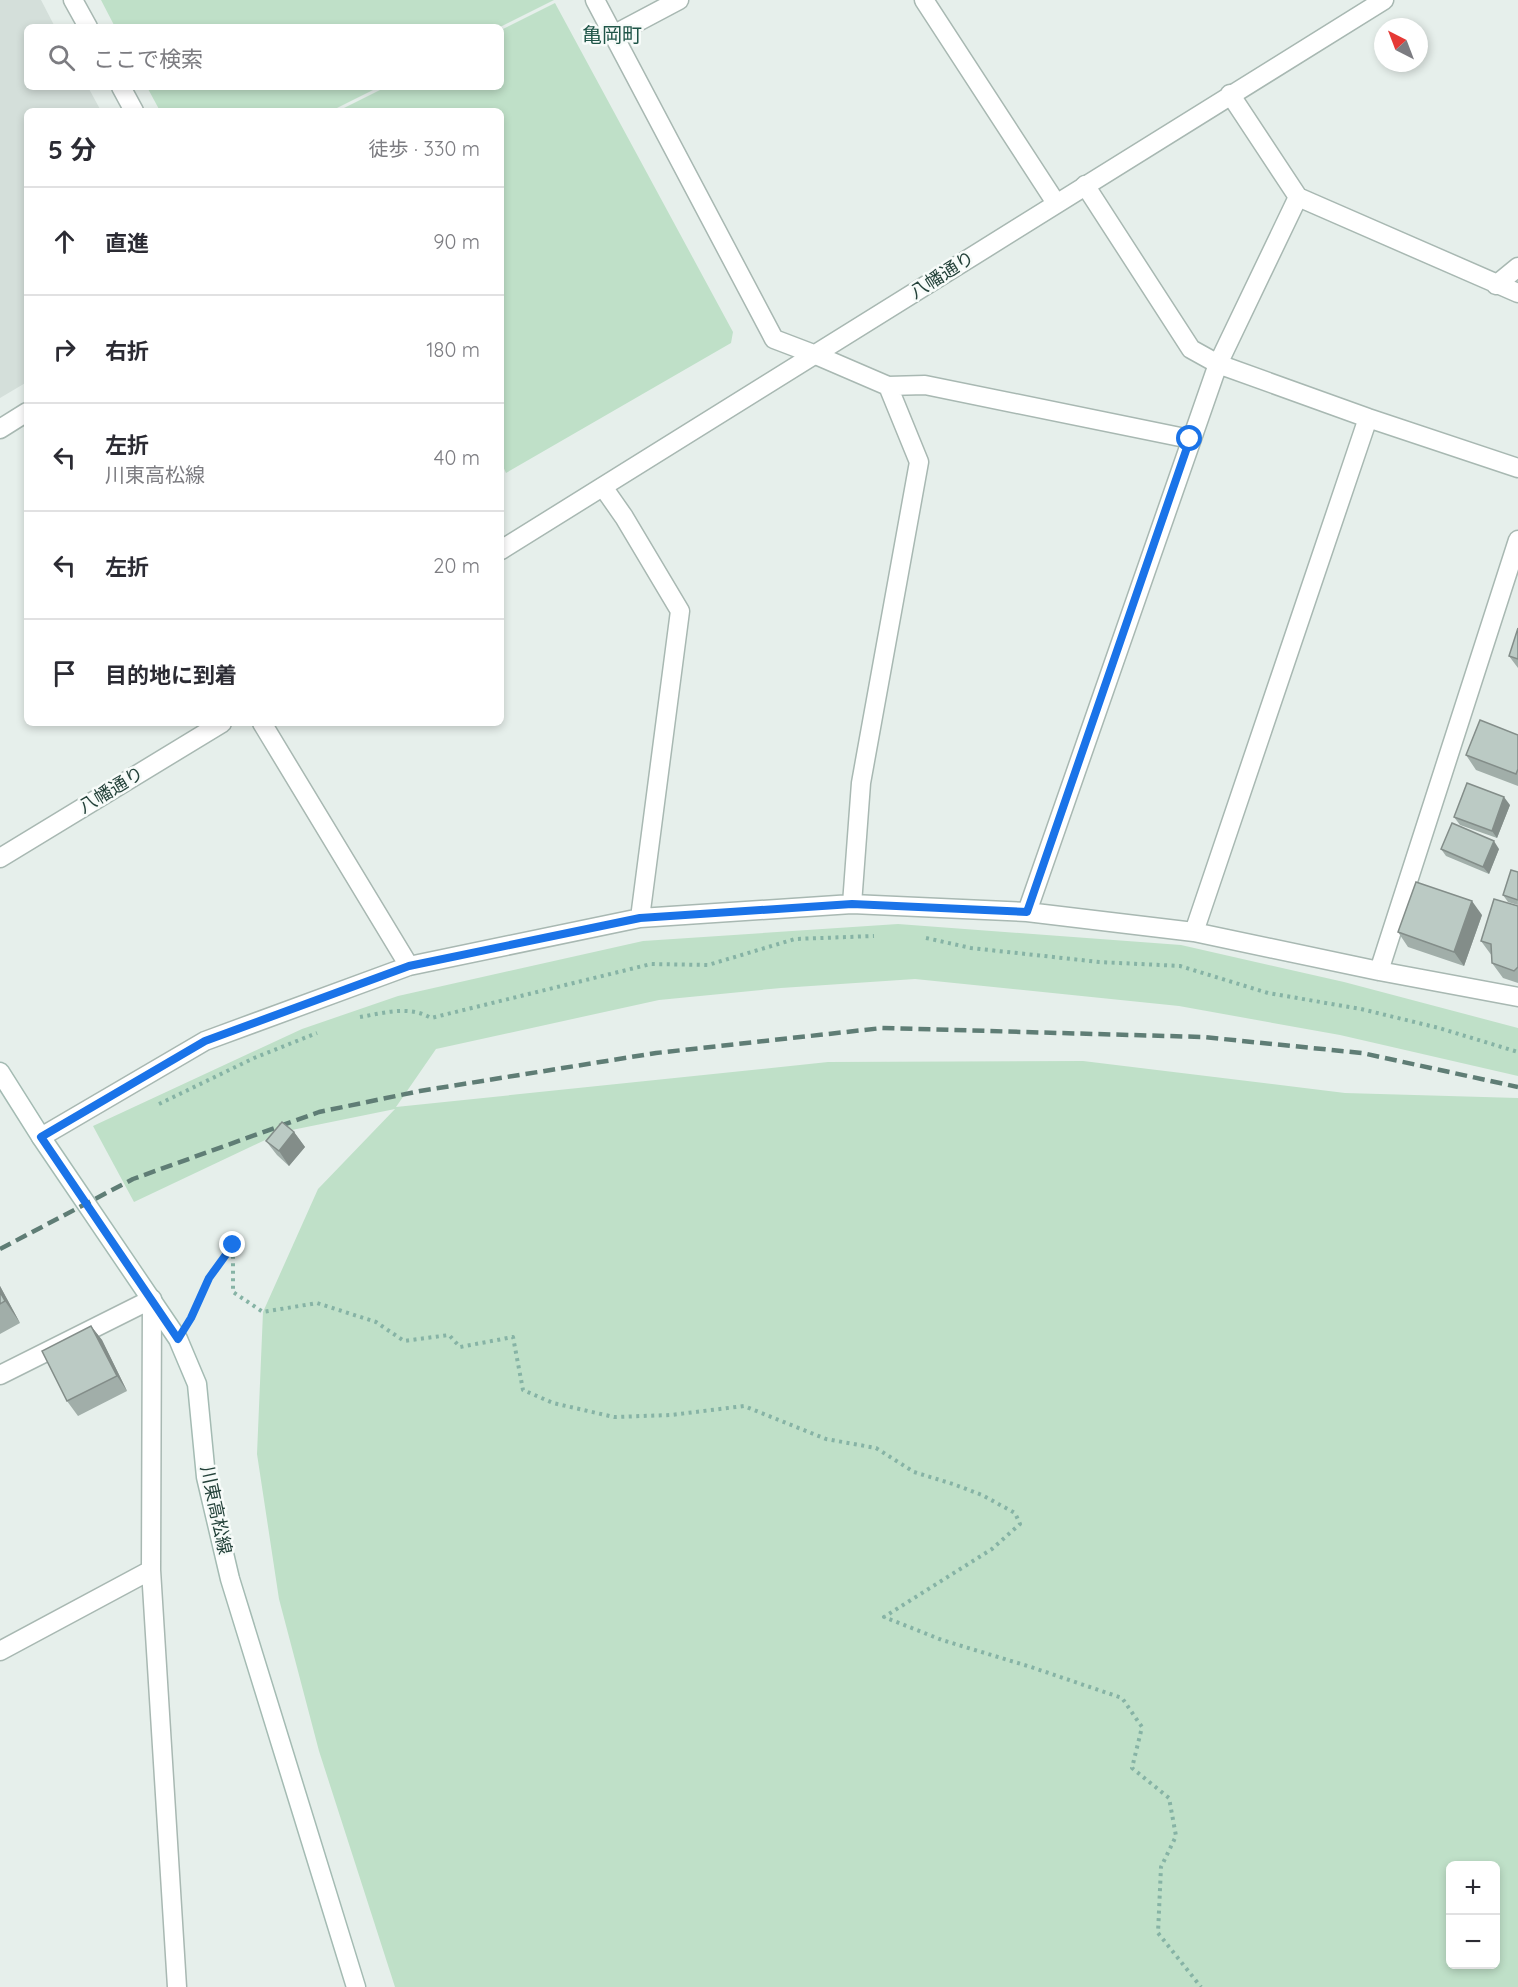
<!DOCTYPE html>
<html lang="ja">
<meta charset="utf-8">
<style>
:root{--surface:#fff;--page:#f2f2f3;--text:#2b2b33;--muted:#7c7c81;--line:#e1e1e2}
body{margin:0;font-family:Quicksand,"Noto Sans JP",sans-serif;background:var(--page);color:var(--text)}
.controls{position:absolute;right:18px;bottom:18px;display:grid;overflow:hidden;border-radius:9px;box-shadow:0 3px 9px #0003}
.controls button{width:54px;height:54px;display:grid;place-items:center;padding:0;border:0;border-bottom:2px solid var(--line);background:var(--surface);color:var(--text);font:30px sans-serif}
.compass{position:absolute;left:1374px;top:18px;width:54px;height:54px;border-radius:50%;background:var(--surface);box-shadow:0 3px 9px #0003;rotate:318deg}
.stop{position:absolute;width:18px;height:18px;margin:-14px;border:4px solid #1a73e8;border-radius:50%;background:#fff}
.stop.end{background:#1a73e8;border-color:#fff;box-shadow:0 2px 6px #0008}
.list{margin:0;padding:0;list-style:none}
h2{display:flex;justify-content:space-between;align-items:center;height:78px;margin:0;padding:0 24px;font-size:26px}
h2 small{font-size:20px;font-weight:400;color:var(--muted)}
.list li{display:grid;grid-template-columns:39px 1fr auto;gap:18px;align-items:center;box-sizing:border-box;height:108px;padding:0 24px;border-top:2px solid var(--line)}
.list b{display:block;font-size:22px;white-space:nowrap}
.list p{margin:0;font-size:20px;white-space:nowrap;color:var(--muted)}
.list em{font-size:20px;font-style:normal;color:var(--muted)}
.icon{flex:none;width:33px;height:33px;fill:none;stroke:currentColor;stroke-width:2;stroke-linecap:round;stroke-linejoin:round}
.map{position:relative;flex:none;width:1518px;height:1987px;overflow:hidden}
.search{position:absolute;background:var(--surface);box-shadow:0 3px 9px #0003;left:24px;top:24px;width:480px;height:66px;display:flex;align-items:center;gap:15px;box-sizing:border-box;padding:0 21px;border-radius:9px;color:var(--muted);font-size:22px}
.panel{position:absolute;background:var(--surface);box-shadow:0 3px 9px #0003;left:24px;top:108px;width:480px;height:618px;border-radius:9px}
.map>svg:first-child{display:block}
.built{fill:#d4dfda}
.green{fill:#bfe0c8;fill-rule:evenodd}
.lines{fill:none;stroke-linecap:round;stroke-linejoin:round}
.minor-casing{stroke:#a8b8b2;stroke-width:21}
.tertiary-casing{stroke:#a8b8b2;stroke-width:21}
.secondary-casing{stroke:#a4bbb3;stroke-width:21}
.path{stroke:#86b3a5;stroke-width:4;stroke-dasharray:3 4.5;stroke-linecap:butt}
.minor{stroke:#fff;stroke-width:18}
.tertiary{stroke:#fff;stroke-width:18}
.secondary{stroke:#fff;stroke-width:18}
.rail{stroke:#5f7d75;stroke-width:4.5;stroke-dasharray:12 6;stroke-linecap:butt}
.wall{fill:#a1aea9}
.shaded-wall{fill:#838d89}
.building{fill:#bbcac4;stroke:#838d89;stroke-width:1.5}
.route{stroke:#1a73e8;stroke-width:8}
.labels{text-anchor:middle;stroke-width:5;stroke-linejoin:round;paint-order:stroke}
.street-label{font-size:18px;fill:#24423a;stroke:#f7fbf9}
.neighbourhood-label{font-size:20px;fill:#1f5548;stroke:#f7fbf9}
</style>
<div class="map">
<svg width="1518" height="1987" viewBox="0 0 1518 1987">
<rect width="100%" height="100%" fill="#e6efeb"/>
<path class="built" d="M0 0H41L55 27H27V87H88L101 111H27V382L0 398Z"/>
<path class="green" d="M101 0H554L500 27H115Z
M555 3 733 332 731 343 506 473 501 462V111H338L386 87H501V30Z
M147 87H379L331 111H160Z
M898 924 1181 945 1344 982 1518 1028V1076L1340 1035 1179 1006 915 979 781 988 659 1000 436 1049 396 1107 828 1062 1083 1061 1345 1093 1518 1098V1987H395L319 1751 279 1599 257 1454 263 1312 318 1189 395 1109 282 1132 134 1202 93 1126 302 1029 398 996 643 941ZM1450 1866H1496V1964H1450Z"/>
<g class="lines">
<defs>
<path id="minor" d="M73 0 88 27
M924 0 1056 203
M613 35 679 0
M121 87 134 111
M1230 94 1298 197 1518 293
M1085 185 1191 349 1218 364 1368 418 1518 468
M1496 285 1518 267
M816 355 888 386 919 462 861 783 852 904
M888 386 925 385 1190 439
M0 429 27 412
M603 487 624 517 680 611 640 918
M262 723 409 966
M1027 912 1218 364 1298 197
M1194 932 1368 418
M1379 971 1518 540
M41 1137 205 1041 409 966 640 918 852 904 1027 912 1194 932 1379 971 1518 997
M0 1375 152 1299 151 1570 177 1987
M0 1651 151 1570"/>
<path id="tertiary" d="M595 0 774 339 816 355
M501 550 1384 0
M0 858 222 723"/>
<path id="secondary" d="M0 1072 41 1137 178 1339 197 1384 206 1477 230 1579 356 1987"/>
</defs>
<use href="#minor" class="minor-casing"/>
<use href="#tertiary" class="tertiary-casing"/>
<use href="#secondary" class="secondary-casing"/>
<path class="path" d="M926 938 971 948 1099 962 1180 966 1268 993 1361 1009 1439 1028 1518 1052
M360 1017C384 1013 409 1005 431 1018L651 964 708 965 795 939 874 936
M159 1104 254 1058 317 1033
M193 1313 209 1278 233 1245V1292L263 1312 317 1303 376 1322 404 1341 449 1335 460 1347 513 1337 523 1390 553 1403 614 1417 671 1415 744 1406 826 1439 876 1448 914 1472 953 1484 982 1495 1015 1513 1020 1524 992 1549 884 1617 942 1640 1031 1667 1122 1698 1142 1727 1132 1768 1169 1798 1176 1836 1161 1867 1158 1933 1201 1987"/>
<use href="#minor" class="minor"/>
<use href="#tertiary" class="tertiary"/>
<use href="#secondary" class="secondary"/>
<path class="rail" d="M0 1249 133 1179 319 1112 420 1091 656 1053 882 1028 1203 1037 1362 1053 1518 1087"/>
</g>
<path class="wall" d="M1518 628V668L1509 656Z
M1518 735V786L1476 770 1466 755Z
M1510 805 1497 838 1460 825 1454 817Z
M1441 849H1499L1489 874 1446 856Z
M1518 872V905L1508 902 1503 895Z
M1518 906V983L1503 978 1492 963V956L1481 941Z
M1482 915 1464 966 1408 947 1398 932Z
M294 1132 305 1147 289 1166 277 1155 266 1141Z
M0 1286 20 1323 0 1334Z
M91 1326 102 1340 127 1391 78 1416 67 1401Z"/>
<path class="shaded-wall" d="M1504 797 1510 805 1497 838 1492 831Z
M1494 841 1499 849 1489 874 1483 867Z
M1472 901 1482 915 1464 966 1454 952Z
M294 1132 305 1147 289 1166 279 1151Z
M0 1286 20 1323 5 1301 0 1292Z
M91 1326 102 1340 127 1391 117 1376Z"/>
<path class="building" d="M1518 628V659L1509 656Z
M1480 720 1518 735V769L1516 774 1466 755Z
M1467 783 1504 797 1492 831 1454 817Z
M1452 823 1494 841 1483 867 1441 849Z
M1511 870 1518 872V900L1503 895Z
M1416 882 1472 901 1454 952 1398 932Z
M1494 899 1518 906V967L1514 971 1492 963 1491 944 1481 941Z
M282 1122 294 1132 279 1151 266 1141Z
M0 1292 5 1301 0 1304Z
M91 1326 117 1376 67 1401 42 1351Z"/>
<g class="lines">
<path class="route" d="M233 1245 209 1278 191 1318 178 1339 41 1137 205 1041 409 966 640 918 852 904 1027 912 1190 439"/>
</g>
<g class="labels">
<g class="street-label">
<text transform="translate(942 275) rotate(-32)" y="6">八幡通り</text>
<text transform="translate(111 790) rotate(-31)" y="6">八幡通り</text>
<text transform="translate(216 1510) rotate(78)" y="6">川東高松線</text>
</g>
<g class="neighbourhood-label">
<text x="612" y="42">亀岡町</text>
</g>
</g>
</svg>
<div class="controls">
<button>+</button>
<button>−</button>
</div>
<svg class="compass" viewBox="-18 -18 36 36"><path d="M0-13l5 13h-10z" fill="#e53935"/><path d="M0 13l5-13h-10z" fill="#7c7c81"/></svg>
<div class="stop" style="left:1190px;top:439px"></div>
<div class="stop end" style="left:233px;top:1245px"></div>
<div class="search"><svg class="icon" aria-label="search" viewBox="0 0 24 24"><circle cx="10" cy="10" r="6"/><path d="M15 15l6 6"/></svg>ここで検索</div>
<section class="panel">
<h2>5 分<small>徒歩 · 330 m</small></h2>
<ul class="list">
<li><svg class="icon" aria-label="ahead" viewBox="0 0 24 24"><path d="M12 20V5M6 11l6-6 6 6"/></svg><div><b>直進</b></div><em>90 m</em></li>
<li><svg class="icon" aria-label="right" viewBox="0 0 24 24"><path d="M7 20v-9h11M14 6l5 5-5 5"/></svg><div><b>右折</b></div><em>180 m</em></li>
<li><svg class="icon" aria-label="left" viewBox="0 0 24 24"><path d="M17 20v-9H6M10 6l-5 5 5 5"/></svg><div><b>左折</b><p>川東高松線</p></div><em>40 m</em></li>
<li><svg class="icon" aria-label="left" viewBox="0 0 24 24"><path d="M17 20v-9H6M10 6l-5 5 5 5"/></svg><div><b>左折</b></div><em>20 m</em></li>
<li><svg class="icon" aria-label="arrive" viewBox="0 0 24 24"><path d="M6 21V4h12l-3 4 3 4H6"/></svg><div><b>目的地に到着</b></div></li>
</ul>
</section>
</div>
